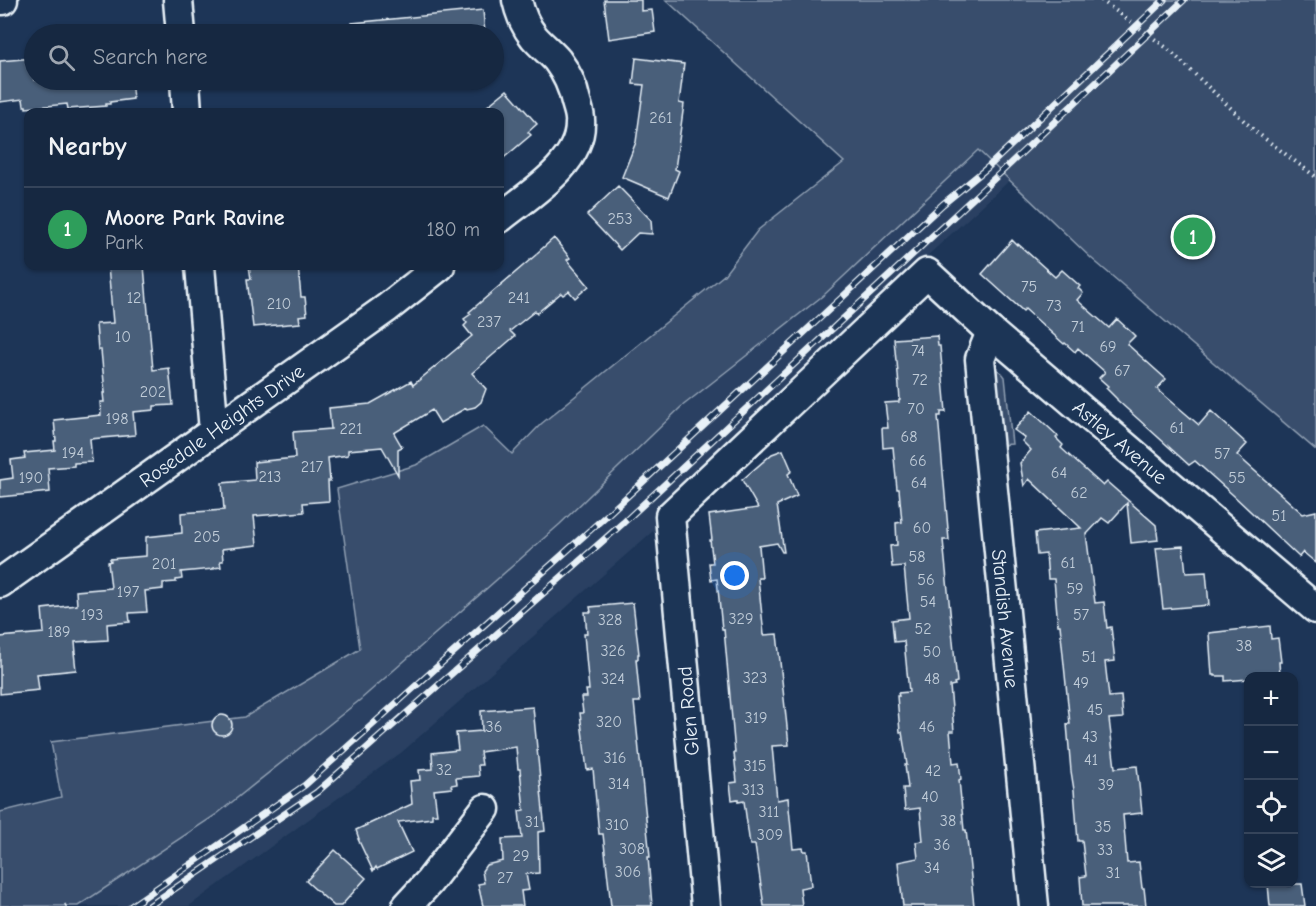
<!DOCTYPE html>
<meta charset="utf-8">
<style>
:root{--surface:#162841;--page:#1f3048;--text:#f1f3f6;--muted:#9ea6b1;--line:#35445a;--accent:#ff9aa2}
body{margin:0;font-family:"Comic Neue",sans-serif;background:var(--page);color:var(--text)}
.controls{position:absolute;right:18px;bottom:18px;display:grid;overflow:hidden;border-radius:12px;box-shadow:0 2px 4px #0004}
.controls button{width:54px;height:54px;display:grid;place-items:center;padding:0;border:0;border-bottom:2px solid var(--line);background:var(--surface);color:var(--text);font:30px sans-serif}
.you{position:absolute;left:735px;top:576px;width:21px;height:21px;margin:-15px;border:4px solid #fff;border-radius:50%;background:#1a73e8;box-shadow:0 0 0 9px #1a73e833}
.badge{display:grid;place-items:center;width:39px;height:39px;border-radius:50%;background:var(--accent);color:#fff;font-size:20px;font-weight:700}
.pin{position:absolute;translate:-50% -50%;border:3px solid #fff;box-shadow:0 2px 6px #0006}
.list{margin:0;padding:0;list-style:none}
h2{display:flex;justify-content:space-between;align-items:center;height:78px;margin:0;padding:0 24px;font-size:26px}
h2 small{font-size:20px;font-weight:400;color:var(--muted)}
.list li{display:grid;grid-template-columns:39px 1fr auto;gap:18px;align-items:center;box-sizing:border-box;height:84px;padding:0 24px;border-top:2px solid var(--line)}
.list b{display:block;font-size:22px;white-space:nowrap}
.list p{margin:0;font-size:20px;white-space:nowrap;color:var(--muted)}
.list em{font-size:20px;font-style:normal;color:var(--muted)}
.icon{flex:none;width:33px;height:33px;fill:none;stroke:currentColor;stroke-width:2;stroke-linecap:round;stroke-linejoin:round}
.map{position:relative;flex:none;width:1316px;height:906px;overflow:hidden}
.search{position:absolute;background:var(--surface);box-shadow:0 2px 4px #0004;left:24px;top:24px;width:480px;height:66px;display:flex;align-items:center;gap:15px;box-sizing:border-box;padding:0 21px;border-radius:33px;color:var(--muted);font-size:22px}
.panel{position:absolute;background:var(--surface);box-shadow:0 2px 4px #0004;left:24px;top:108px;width:480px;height:162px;border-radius:12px}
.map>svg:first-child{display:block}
.built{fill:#2a4162}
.green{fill:#374d6c;stroke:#909fb2;stroke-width:1.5}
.building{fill:#495e7a;stroke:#e8f1f8;stroke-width:1.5}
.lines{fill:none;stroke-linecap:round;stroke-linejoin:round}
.minor-casing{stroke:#e8f1f8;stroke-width:33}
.path{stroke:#e8f1f8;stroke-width:4;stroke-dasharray:1.5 4.5;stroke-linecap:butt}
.minor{stroke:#1d3557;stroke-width:28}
.rail-casing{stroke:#e8f1f8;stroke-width:7}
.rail{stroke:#1d3557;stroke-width:4.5;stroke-dasharray:14;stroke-linecap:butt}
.labels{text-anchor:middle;stroke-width:4.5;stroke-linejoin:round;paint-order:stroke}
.number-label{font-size:16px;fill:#c0ccd8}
.street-label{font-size:20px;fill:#e8f1f8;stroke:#1d3557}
</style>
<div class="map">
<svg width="1316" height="906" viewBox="0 0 1316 906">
<rect width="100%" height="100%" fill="#1d3557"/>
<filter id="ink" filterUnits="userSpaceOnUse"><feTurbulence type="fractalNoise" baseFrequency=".0167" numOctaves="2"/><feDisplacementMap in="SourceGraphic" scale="12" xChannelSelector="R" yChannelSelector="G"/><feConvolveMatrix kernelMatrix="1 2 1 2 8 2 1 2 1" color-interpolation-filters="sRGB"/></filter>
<g filter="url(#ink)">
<path class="built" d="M978 150 1010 180 913 269 670 516 402 752 189 906H78L217 814 360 700 560 524 681 407 825 294Z"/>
<path class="green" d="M666 0H1316V450L1091 258 978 150 825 294 681 407 560 524 360 700 217 814 78 906H0V812L61 797 51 742 245 717 360 649 337 489 416 465 483 426 512 454 541 424 724 275 758 230 844 162Z
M996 369 1002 373 1005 377 1012 444 1000 445 994 376Z"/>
<path class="building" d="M604 0H641V11L652 10 655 32 609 39Z
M483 10 485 34H353L352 23Z
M34 58V80H131L133 99 110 102V104H106V106L68 109 67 104 26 108V106H24L23 99 0 102V61Z
M636 58 684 64 679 103 684 104 675 169 679 171 669 197 622 177 636 142 644 85 633 84Z
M507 90 537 124 528 132 531 135 500 161V112H480Z
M618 186 651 220 652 234 638 233 620 250 587 215Z
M554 238 570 258 567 260 589 286 575 298 569 291 563 295 561 293 537 313 535 311 510 331 515 336 472 373 486 389 481 402 475 407 467 409 466 408 440 423 432 410 394 433 402 447 398 449V475L382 447 348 450V455L328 458 330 481H328L329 501 303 503 304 512 254 516 257 545 222 549 223 561H220L221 567 213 568 214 569 181 572 182 579 176 580V582L163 583V589L145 591 147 612 129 613 130 622 107 624 108 640 75 642 76 653 74 652 76 670 37 674 39 690 0 694V637L44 633 42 609 77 605 76 591 111 588 108 562 111 561 110 559 146 556V537L182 533 181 513 224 510 222 483 255 480 254 462 295 458 293 432 331 429 329 408 370 404 411 381 413 385 472 336 464 326 467 323 464 319 471 314 469 312 537 254V253Z
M1012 240 1017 245 1018 244 1055 277 1062 270 1080 286 1078 288 1083 293 1077 300 1109 328 1117 319 1131 332 1135 336 1127 344 1166 379 1157 389 1199 425 1211 411 1247 444 1237 455 1303 514 1316 511V563L1303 552 1299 557 1233 495 1195 461 1189 465 1117 400V399L1106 388 1108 386 1099 378 1105 372 1078 348 1075 352 1065 343 1064 344 1025 309 1023 311 982 274Z
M108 266H144L153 370 169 368 173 405 154 406V410L133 412 135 435 90 439 92 462 74 463V466L48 468 50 492 0 497V480L13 478 11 460 25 458 24 453 55 450 54 441H56L54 420 101 415 100 402H104L103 393H105L101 350H98L96 324 113 323Z
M249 266H298L301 297H305L307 315 299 316 300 323 253 327 247 279H251Z
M937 336 938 346H940L946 412H941V416H938L949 540H943L957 682 954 683 955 685 950 686 954 731H950L953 763 959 762 961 779 959 780 964 830H966L974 906H903L898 862 918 858 916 842 923 841 920 808 905 810 903 788H908L905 765H907L902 732H900L897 696H899L898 693 909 692 904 641 894 642 892 620 909 618 904 566 892 567 890 546 897 545 896 523 902 522 899 489H897L893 447 883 448 882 428H888L885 403 899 402V400H900L897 361H896L894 339Z
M1031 411 1058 436 1056 438 1063 445 1061 448 1103 486 1107 482 1156 525 1158 540 1131 543 1127 503 1109 523 1102 518 1087 534 1086 533 1095 603 1104 602 1107 628 1111 627 1115 661 1105 662 1109 697 1121 696 1123 718 1109 719 1115 768 1137 766 1142 813 1123 815 1127 863 1139 862 1142 888H1144L1146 906H1082L1080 877 1086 876 1082 841H1078L1074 790 1071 771 1067 724H1070L1060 625H1058L1054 579H1048L1046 554 1037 555 1035 533 1081 528 1029 479 1024 486 1020 463 1031 450 1022 441 1025 438 1014 430Z
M783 450 792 471 788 474 797 496 777 505 784 552H782L777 543 759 546 762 578H758L764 635 777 634 789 745 772 746 777 800 788 798 793 849 803 848 804 851H807L811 886 800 888 802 906H764L755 845H750L744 801 738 802V799L732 800 730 783 737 782 734 753H735L724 629H722L717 579 711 580 709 563H713L710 540H712L709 515 758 508 742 480 772 454Z
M1183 546 1186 573 1206 572 1209 605 1163 609 1156 548Z
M633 603 639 654H638V659H636L640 702H634L650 857H648L652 906H611L603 834H599L593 769 587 770 580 713H583L581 697H587L586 690H589L584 634H587L585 612H591L590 607Z
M1270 626 1271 639 1278 638 1281 662H1279L1280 676H1248V679L1225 681V676H1215V675H1212L1209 633Z
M533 707 545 831 538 832 539 873 526 874 529 890 521 891 523 906H483L478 884 484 883 482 871 486 865 503 861 502 839 522 838 519 811 524 810 520 769H518L516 747 480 752 482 765H478L479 776 456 778 457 784 451 785 452 788 434 790 437 814H432V818L398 822 412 852 377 869 376 867 373 871 358 839H359L356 830 412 804 410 781 420 780 419 770 433 769 432 753 458 750 456 733 482 731 481 711Z
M212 725a10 10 0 1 1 20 0a10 10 0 1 1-20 0Z
M335 850 366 878 341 906H334L306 881Z
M1268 884H1302L1305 906H1270Z"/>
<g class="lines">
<defs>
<g id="minor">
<path d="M0 0H3"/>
<path d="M178 0 181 34"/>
<path d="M185 80 187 112"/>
<path d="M500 218C528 195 580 165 580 124 581 116 578 109 576 102 573 87 566 72 557 60 550 52 541 45 534 37 525 26 520 13 517 0"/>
<path d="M200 266 214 431"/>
<path id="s1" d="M991 332 980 359 1034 906"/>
<path id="s2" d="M0 583 387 308 440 266"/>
<path d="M407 906 429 882 485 809"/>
<path id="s3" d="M706 906 670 516 927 273 991 332 1316 609"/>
</g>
</defs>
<use href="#minor" class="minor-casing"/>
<path class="path" d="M1101 0 1167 48 1256 132 1316 177
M65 906 67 905"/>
<use href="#minor" class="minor"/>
<defs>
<path id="rail" d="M131 906 305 785 607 515 943 204 987 168 1164 0
M149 906 317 792 623 523 997 176 1184 0"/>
</defs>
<use href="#rail" class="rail-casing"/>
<use href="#rail" class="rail"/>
</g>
</g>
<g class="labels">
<g class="number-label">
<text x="661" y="123">261</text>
<text x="620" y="224">253</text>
<text x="1029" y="292">75</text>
<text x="134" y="303">12</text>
<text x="519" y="303">241</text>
<text x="279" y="309">210</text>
<text x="1054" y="311">73</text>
<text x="489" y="327">237</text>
<text x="1078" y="332">71</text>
<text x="123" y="342">10</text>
<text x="1108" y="352">69</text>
<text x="918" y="356">74</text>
<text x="1122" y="376">67</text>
<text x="920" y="385">72</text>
<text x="153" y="397">202</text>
<text x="916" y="414">70</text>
<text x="117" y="424">198</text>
<text x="1177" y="433">61</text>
<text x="351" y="434">221</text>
<text x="909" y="442">68</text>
<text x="73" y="458">194</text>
<text x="1222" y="459">57</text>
<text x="918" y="466">66</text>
<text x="312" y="472">217</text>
<text x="1059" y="478">64</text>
<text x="270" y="482">213</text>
<text x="31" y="483">190</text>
<text x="1237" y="483">55</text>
<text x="919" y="488">64</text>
<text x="1079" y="498">62</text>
<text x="1279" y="521">51</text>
<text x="922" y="533">60</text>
<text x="207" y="542">205</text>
<text x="917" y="562">58</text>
<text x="1068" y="568">61</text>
<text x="164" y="569">201</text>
<text x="926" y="585">56</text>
<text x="1075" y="594">59</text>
<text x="128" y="597">197</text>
<text x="928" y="607">54</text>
<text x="92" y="620">193</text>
<text x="1081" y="620">57</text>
<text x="741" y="624">329</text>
<text x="610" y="625">328</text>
<text x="923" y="634">52</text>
<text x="59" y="637">189</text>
<text x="1244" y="651">38</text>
<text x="613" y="656">326</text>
<text x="932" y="657">50</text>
<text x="1089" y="662">51</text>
<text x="755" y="683">323</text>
<text x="613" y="684">324</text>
<text x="932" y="684">48</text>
<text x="1081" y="688">49</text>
<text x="1095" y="715">45</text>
<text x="756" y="723">319</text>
<text x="609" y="727">320</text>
<text x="494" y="732">36</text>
<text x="927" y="732">46</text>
<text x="1090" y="742">43</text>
<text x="615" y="763">316</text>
<text x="1091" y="765">41</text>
<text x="755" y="771">315</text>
<text x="444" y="775">32</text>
<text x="933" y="776">42</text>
<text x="619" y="789">314</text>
<text x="1106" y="790">39</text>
<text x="753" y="795">313</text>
<text x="930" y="802">40</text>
<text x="769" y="817">311</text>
<text x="948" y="826">38</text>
<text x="532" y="827">31</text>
<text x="617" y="830">310</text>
<text x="1103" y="832">35</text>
<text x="770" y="840">309</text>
<text x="942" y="850">36</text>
<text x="632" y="854">308</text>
<text x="1105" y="855">33</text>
<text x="521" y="861">29</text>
<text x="932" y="873">34</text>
<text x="628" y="877">306</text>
<text x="1113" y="878">31</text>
<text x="505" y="883">27</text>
</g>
<g class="street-label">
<text dy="7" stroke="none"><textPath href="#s2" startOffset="272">Rosedale Heights Drive</textPath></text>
<text dy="7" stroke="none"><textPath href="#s3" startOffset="1002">Astley Avenue</textPath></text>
<text dy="7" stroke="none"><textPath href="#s1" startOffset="290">Standish Avenue</textPath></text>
<text transform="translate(688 711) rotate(-95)" y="7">Glen Road</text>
</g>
</g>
</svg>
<div class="controls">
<button>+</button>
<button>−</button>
<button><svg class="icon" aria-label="locate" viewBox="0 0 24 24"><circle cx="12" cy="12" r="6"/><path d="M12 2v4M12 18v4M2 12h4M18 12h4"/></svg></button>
<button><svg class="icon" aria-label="layers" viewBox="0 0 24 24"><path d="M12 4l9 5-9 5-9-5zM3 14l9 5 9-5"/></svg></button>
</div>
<div class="you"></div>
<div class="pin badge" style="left:1193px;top:237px;background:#2e9e5b">1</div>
<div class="search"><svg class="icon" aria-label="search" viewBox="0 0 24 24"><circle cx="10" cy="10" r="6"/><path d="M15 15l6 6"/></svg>Search here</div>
<section class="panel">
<h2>Nearby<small></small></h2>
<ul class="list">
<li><span class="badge" style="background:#2e9e5b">1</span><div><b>Moore Park Ravine</b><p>Park</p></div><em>180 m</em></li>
</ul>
</section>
</div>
